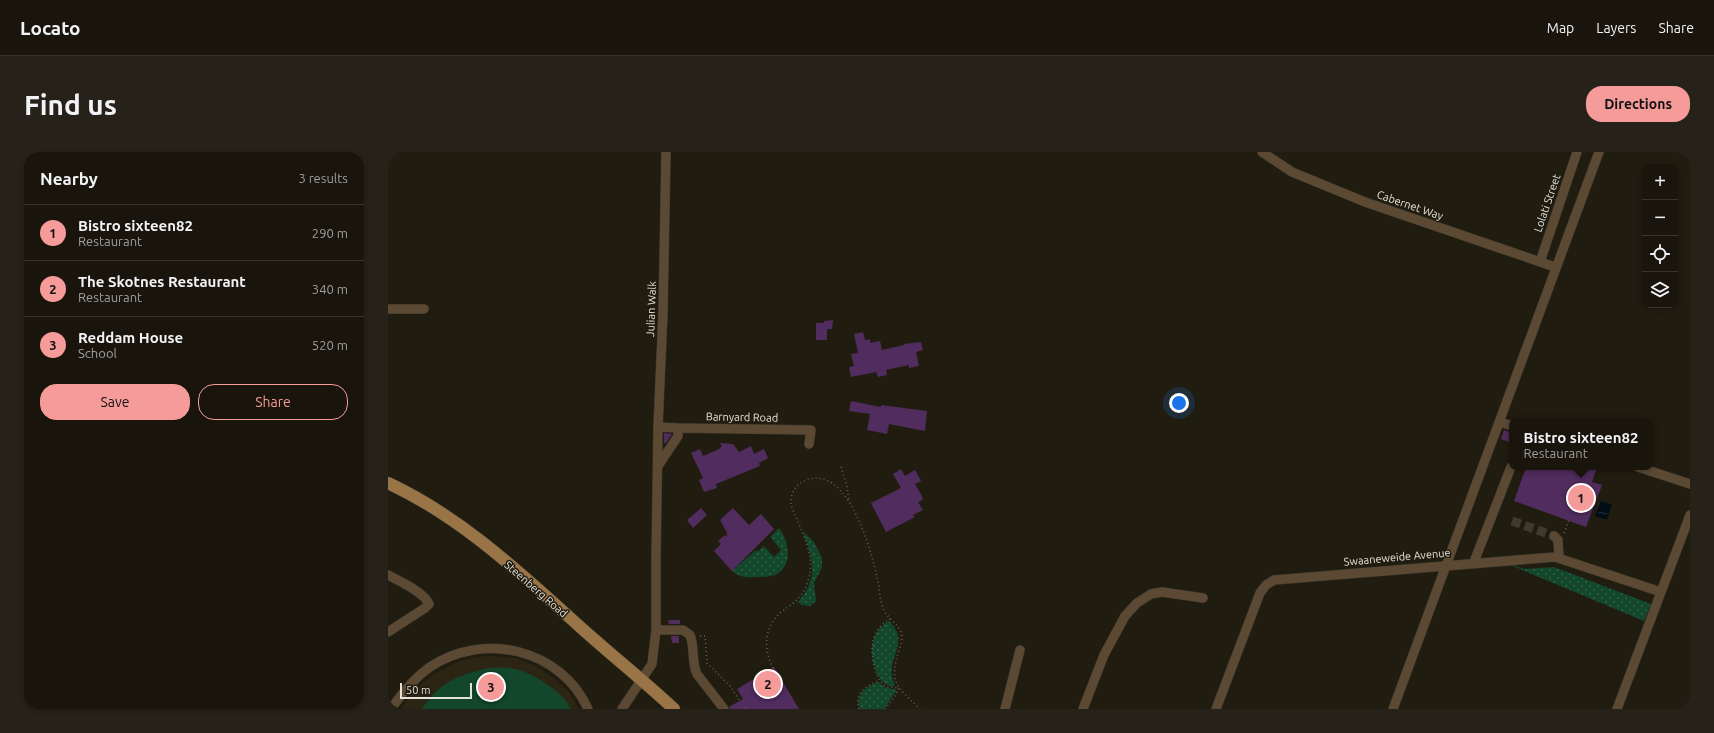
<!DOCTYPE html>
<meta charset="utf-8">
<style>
:root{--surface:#19150c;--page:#26221a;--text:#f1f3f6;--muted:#9f9f9d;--line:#37342d;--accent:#f59b99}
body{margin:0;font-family:Ubuntu,sans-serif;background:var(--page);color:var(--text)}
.controls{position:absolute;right:12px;top:12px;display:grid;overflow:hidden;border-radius:8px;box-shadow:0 2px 6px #0003}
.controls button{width:36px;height:36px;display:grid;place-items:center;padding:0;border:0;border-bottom:1px solid var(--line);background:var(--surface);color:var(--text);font:20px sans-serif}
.scale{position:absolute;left:12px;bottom:10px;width:72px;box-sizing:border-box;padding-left:4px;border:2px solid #e5e2da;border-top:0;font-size:11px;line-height:14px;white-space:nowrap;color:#e5e2da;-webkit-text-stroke:3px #211c10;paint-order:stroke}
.you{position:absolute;left:791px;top:251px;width:14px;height:14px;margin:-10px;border:3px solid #fff;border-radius:50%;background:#1a73e8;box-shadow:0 0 0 6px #1a73e833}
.badge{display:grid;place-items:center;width:26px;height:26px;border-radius:50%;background:var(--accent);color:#111;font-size:13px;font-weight:700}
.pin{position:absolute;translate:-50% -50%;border:2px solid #fff;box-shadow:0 1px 4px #0006}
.popup{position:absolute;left:1121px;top:266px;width:144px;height:52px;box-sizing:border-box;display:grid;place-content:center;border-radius:8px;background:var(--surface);filter:drop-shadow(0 1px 3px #0005);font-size:13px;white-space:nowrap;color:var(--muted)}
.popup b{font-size:15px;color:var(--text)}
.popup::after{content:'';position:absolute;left:50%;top:100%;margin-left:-8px;border:8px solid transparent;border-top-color:var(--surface)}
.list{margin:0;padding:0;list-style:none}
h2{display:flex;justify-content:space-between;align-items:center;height:52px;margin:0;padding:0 16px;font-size:17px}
h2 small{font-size:13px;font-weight:400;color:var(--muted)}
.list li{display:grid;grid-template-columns:26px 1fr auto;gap:12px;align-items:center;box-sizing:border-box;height:56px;padding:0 16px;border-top:1px solid var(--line)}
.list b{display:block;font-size:15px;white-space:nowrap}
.list p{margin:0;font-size:13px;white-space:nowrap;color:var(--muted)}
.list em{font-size:13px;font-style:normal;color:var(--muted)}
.actions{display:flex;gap:8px;padding:12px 16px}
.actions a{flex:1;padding:9px 0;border:1px solid var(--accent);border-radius:16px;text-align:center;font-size:14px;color:var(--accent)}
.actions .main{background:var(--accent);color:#111}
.icon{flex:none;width:22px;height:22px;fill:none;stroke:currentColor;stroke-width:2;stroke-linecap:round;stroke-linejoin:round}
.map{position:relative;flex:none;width:1302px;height:557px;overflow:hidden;border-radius:16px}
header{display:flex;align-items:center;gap:24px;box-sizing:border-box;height:56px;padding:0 20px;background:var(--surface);border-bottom:1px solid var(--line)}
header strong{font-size:19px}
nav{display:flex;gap:22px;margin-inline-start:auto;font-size:14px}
.intro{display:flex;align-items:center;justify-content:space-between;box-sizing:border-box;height:96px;padding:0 24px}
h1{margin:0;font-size:28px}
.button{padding:10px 18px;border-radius:16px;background:var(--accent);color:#111;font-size:14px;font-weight:700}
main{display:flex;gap:24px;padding:0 24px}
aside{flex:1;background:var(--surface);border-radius:16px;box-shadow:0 2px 6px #0003}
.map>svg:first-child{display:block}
.built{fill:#2c2513}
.grass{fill:url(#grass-dots)}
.garden{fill:#12472c}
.water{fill:url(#water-ripples)}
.building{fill:#512c5e}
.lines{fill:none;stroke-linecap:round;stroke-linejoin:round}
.minor-tunnel{stroke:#3e3a2e;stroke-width:9;stroke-dasharray:9 4.5;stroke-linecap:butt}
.minor-casing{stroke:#3c382c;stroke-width:10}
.major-casing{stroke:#3c382c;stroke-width:13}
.path{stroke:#666257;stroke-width:1.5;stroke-dasharray:1 3;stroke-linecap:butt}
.minor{stroke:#5b4933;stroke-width:9}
.major{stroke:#997446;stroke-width:12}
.labels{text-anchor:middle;stroke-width:3;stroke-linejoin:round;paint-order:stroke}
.street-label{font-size:11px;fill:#e5e2da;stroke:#211c10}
</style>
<header>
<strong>Locato</strong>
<nav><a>Map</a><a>Layers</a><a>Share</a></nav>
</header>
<div class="intro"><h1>Find us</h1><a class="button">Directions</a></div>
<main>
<aside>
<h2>Nearby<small>3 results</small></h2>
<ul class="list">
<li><span class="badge">1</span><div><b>Bistro sixteen82</b><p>Restaurant</p></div><em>290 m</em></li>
<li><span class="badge">2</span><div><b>The Skotnes Restaurant</b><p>Restaurant</p></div><em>340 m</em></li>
<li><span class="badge">3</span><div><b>Reddam House</b><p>School</p></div><em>520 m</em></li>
</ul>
<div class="actions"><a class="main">Save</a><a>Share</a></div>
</aside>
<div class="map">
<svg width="1302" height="557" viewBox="0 0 1302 557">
<defs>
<pattern id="grass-dots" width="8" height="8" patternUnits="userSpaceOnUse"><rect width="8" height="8" fill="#12472c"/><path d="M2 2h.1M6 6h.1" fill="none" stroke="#34614a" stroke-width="1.8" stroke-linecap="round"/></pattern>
<pattern id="water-ripples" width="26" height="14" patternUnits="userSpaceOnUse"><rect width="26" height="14" fill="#000e16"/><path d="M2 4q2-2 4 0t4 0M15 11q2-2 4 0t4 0" fill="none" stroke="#253137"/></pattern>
</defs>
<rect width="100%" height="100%" fill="#211c10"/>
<path class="built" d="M101 504 128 506 148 514 168 528 181 540 191 557H13L24 542 36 530 48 521 72 509 89 505Z"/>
<path class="grass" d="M391 376C401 389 406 414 387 423 381 425 374 425 368 425 359 426 351 425 344 419L368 398 369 400 376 394 386 405 393 398 382 385Z
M415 379 426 390 434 406V415L426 431 428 449 422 454 414 453 410 450C432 425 424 406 415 379Z
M1120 412 1137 417 1166 415 1263 452 1256 469Z
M501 469C525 493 494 505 507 534 490 537 483 508 484 495 485 484 492 474 501 469Z
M491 530 496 535 509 538 496 557H472C466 542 479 534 491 530Z"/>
<path class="garden" d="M100 516C109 516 122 515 131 518 149 524 175 540 183 557H34C53 529 69 524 100 516Z"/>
<path class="water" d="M1213 349 1224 353 1219 368 1207 364Z"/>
<path class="building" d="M445 168 444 177H439V188H428V171H436V169Z
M475 180 477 188 482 187V191L492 189 494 198 516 193V192L533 190 535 198 528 200 531 214 521 216V213L498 218 499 223 490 225 488 220 463 225 461 215 466 214 463 202 470 201 466 182Z
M463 249 493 255V253L539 259 537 279 501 272 499 282 479 278 482 262 461 259Z
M1116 278 1124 281V291L1113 287Z
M276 281 284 282 278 291H276Z
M332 291 345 292 351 300 363 294 366 302 376 297 380 306 371 311 372 314 328 332 329 336 316 340 311 328 315 326 303 301 312 297 315 304 331 297 334 294Z
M1138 315H1207L1206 317 1208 318 1204 330 1214 333 1198 375 1126 349Z
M513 317 517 324 527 318 533 329 527 332 534 344 535 348 530 350 535 358 525 363 527 365 498 380 483 351 513 336 505 322Z
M313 356 319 363 305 376 299 368Z
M345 356 361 373 373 362 386 377 344 419 326 399 333 392 330 389 337 383 339 385V381L332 368Z
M280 468H292V472H281Z
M283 484H291V491H284Z
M386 515 411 557H342L341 555 355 547 349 537Z"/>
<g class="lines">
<path class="minor-tunnel" d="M1124 369 1166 384"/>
<defs>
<path id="minor" d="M874 0 904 20 977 50 1167 115
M1152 110 1189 0
M0 157H36
M1112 270 1124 274
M270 275 290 276 423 278 421 292
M270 314 290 284V276
M1250 315 1302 332
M1166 384 1170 388 1171 405
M1086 410 1123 315
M0 423C11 429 36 440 41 452L37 456 0 480
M268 478H295L302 483C307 495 303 509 309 522L336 557
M3 557C14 541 26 526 42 515 96 479 173 497 200 557
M234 557 264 512 268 478V407L270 275 275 161 278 0
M617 557 632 498
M695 557 716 503 737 464 749 451 763 442 774 440 815 446
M828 557 872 441 878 433 886 428 1167 405 1273 440
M1005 557 1211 0
M1229 557 1302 363"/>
<path id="major" d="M0 331C73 365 131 420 190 473 222 502 255 528 286 557"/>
</defs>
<use href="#minor" class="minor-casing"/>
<use href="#major" class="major-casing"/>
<path class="path" d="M453 315 459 334 461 350
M1176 381 1181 368
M312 484H317L319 511 342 534 352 549
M385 516C375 497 376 475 393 460 400 455 408 450 414 442 418 436 421 427 422 420 426 401 410 371 403 353 401 329 428 319 445 332 468 348 484 400 489 426 492 436 491 447 495 456 499 466 509 471 513 480 515 486 513 492 511 498 501 531 508 534 532 557
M357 556 359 555
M471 557C466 542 478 533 491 529
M497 557 506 546 511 536 499 535C491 531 488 522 486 514 482 495 483 478 502 467"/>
<use href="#minor" class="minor"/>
<use href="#major" class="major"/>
</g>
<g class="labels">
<g class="street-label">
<text transform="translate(1159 51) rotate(-71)" y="4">Lolati Street</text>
<text transform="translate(1022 53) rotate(19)" y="4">Cabernet Way</text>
<text transform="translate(263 157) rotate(-88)" y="4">Julian Walk</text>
<text transform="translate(354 265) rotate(1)" y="4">Barnyard Road</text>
<text transform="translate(1009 405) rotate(-5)" y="4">Swaaneweide Avenue</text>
<text transform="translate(148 437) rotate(41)" y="4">Steenberg Road</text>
</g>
</g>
</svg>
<div class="controls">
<button>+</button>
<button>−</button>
<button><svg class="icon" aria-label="locate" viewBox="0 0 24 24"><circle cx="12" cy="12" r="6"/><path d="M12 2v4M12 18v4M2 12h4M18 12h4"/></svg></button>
<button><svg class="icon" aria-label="layers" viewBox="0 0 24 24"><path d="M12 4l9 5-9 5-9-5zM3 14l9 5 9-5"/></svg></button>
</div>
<div class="scale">50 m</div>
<div class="you"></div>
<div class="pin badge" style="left:1193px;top:346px">1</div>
<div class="popup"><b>Bistro sixteen82</b>Restaurant</div>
<div class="pin badge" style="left:380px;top:532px">2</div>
<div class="pin badge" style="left:103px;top:535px">3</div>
</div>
</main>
